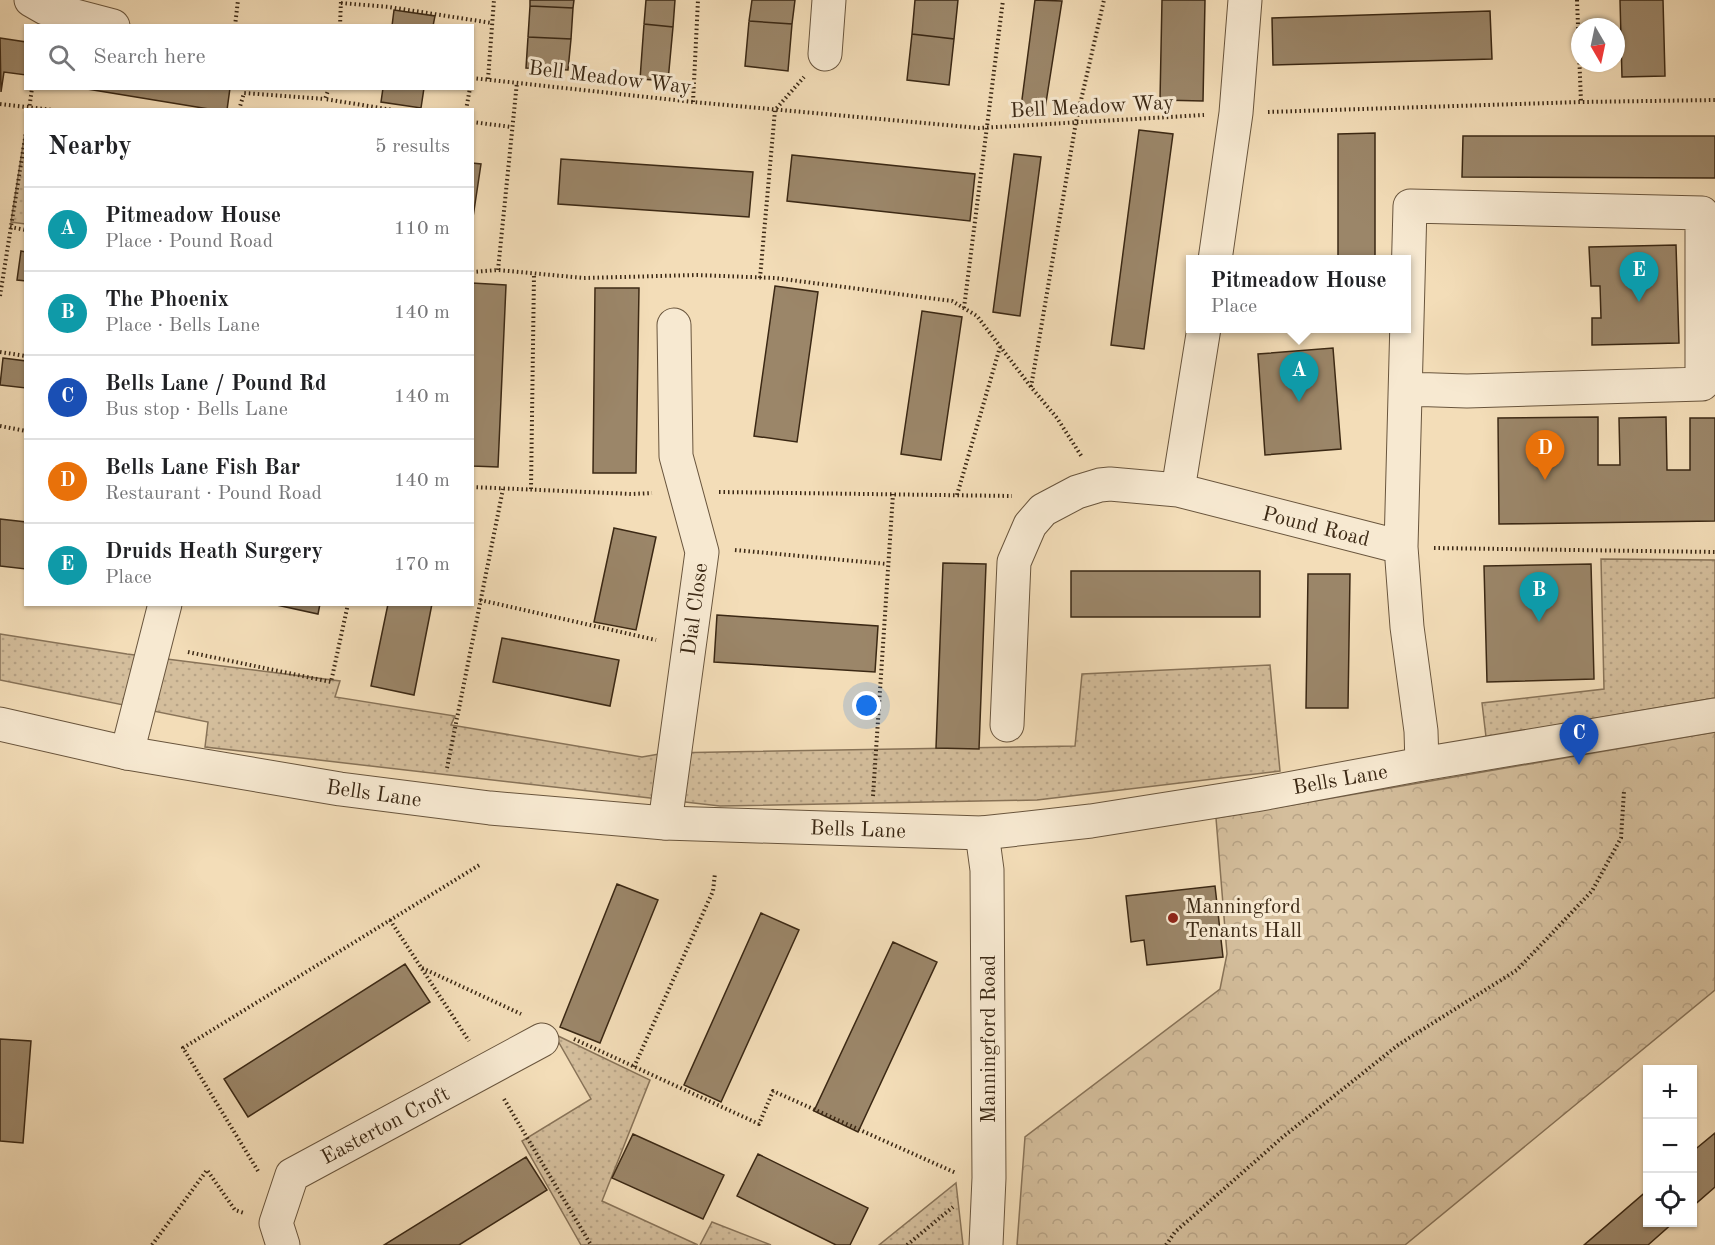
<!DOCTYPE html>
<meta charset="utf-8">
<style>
:root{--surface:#fff;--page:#f6f6f6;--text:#202124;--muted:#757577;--line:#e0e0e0;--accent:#0f766e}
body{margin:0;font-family:"Old Standard TT",serif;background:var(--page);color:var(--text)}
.controls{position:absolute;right:18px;bottom:18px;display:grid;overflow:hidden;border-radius:0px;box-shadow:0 2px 4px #0004}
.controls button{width:54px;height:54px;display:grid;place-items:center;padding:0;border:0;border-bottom:2px solid var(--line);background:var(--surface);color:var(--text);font:30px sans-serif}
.compass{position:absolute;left:1571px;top:18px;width:54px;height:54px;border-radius:50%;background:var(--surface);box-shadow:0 2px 4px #0004;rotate:171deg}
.you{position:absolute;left:867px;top:706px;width:21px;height:21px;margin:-15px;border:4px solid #fff;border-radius:50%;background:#1a73e8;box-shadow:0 0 0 9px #1a73e833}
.badge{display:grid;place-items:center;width:39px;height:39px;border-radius:50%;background:var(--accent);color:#fff;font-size:20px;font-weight:700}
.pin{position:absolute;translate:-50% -50px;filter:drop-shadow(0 2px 3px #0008)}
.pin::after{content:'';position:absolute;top:32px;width:21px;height:18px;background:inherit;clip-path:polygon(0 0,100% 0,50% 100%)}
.popup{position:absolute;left:1186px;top:255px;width:225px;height:78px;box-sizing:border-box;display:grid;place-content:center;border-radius:0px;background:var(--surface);filter:drop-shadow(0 2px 4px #0005);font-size:20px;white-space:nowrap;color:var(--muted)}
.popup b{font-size:22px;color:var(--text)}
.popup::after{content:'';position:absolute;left:50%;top:100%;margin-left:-12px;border:12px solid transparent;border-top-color:var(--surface)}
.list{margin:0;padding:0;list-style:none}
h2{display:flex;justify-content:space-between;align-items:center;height:78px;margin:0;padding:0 24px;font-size:26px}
h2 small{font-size:20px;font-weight:400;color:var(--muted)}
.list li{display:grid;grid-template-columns:39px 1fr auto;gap:18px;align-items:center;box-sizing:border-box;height:84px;padding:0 24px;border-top:2px solid var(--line)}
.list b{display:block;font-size:22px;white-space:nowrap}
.list p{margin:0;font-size:20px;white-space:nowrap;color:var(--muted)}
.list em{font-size:20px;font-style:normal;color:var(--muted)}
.icon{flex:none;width:33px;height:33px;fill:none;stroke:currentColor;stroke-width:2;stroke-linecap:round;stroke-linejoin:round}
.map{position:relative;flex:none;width:1715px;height:1245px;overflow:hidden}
.search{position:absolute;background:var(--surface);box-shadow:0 2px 4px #0004;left:24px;top:24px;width:450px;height:66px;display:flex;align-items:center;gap:15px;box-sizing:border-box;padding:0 21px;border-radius:0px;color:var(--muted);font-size:22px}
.panel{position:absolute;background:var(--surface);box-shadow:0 2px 4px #0004;left:24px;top:108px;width:450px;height:498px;border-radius:0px}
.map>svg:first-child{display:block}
.grass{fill:url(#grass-dots);stroke:#887358;stroke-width:1.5}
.park{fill:url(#park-crowns);stroke:#887358;stroke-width:1.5}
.building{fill:#9b8669;stroke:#3b2814;stroke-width:1.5}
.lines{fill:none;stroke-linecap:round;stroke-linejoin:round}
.minor-casing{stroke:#69553d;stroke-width:35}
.tertiary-casing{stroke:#69553d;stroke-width:35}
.path{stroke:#3b2814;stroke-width:4;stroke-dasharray:1.5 3;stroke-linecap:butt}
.minor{stroke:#f7e9d1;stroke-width:33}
.tertiary{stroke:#f7e9d1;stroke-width:33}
.poi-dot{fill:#8f2418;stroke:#f7e9d1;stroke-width:2}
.labels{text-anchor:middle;stroke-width:6;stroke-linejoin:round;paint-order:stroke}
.street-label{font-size:21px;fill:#3b2814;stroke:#f7e9d1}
.poi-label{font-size:21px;fill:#3b2814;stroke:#f7e9d1;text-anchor:start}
</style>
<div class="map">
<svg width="1715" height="1245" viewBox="0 0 1715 1245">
<defs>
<pattern id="grass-dots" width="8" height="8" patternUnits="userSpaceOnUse" patternTransform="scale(1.5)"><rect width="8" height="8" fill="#d4be9c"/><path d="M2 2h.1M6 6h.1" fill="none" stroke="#b7a386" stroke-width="1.8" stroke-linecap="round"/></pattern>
<pattern id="park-crowns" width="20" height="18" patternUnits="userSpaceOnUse" patternTransform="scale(1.5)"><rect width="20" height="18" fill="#d4be9c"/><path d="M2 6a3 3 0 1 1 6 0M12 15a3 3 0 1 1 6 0" fill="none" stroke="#b7a386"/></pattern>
</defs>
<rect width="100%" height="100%" fill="#f3ddb8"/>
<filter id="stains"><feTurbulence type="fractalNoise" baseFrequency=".00333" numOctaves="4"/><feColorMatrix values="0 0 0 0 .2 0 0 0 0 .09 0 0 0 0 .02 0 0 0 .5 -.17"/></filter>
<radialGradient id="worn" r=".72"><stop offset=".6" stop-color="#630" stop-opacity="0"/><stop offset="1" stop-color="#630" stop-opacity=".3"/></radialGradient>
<path class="grass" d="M25 132V224L11 222Z
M1601 559 1715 560V698L1486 737 1482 703 1604 689Z
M0 634 127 654 340 681 335 697 455 716 451 725 642 757 665 753 1075 746 1082 674 1270 665 1280 771 1037 800 720 806 205 747 208 722 0 680Z
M554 1034 650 1080 602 1201 698 1245H581L522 1141 591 1099Z
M956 1183 963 1245H879Z
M712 1222 771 1245H700Z"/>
<path class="park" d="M1715 732V990L1405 1245H1017L1025 1137 1220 989 1227 954 1216 818Z"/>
<path class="building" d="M530 0H574L573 8 530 6Z
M646 0H675L673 27 644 24Z
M752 0H795L792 24 749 21Z
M915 0H958L954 39 912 34Z
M1035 0 1062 1 1045 109 1021 107Z
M1162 0H1205L1203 101 1160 100Z
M1620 0H1663L1665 76 1622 77Z
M530 6 573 8 571 39 528 37Z
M394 10 435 16 433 26H392Z
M1490 11 1492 59 1273 65 1272 18Z
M749 21 792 24 788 71 745 66Z
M644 24 673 27 668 81 640 79Z
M912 34 954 39 949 85 907 80Z
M528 37 571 39 568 70 526 68Z
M0 38 26 42V75L4 72 1 92Z
M81 88H230L227 110H215Z
M383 88H424L421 108 381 102Z
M1139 130 1173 134 1144 349 1111 345Z
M1375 133V260H1338V134Z
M1463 136H1715V178L1462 177Z
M1014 154 1041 157 1020 316 993 312Z
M792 155 975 174 970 221 787 201Z
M561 159 753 172 749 217 558 204Z
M472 163 481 164 472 224Z
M1676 245 1679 343 1592 345V318H1601L1600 286H1591L1589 247Z
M21 251 26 252V281L17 280Z
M472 283 506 285 498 467 472 466Z
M775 286 818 292 797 442 754 436Z
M595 288H639L636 473H593Z
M922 311 962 317 941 460 901 454Z
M1333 348 1341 449 1265 455 1258 354Z
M3 358 26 361V388L0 385Z
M1598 417V465H1620L1619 418 1666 417 1667 470H1690V418H1715V521L1499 524 1498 418Z
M0 519 26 522V569L0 566Z
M614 528 656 537 636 630 594 622Z
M943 563 986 564 979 749 936 748Z
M1591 564 1594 679 1487 682 1484 566Z
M1071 571H1260V617H1071Z
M1308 574H1350L1348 708H1306Z
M272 604H320L318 614Z
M388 604H432L414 695 371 686Z
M717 615 878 626 875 672 714 662Z
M502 638 619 660 610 706 493 682Z
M617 884 658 900 600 1043 560 1027Z
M1215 886 1223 957 1147 965 1144 940 1131 942 1126 896Z
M761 913 799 930 721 1102 684 1085Z
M893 942 937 962 858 1132 814 1111Z
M405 964 430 1002 248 1117 224 1079Z
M0 1039 31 1041 23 1143 0 1141Z
M1715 1133V1187L1692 1207V1152Z
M633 1134 724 1175 703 1219 612 1178Z
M758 1154 868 1208 850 1245H836L737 1196Z
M526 1157 547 1190 459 1245H384Z
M1648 1190V1222H1674L1648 1245H1584Z"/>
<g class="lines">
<defs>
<path id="minor" d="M31 0 45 8 113 26
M825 54 829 0
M1215 260 1236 113 1245 0
M1204 328 1178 490 1401 547 1407 627 1421 731 1422 764
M1401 547 1410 206 1702 213V384L1467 391 1406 389
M1007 725 1014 562 1030 525 1043 510 1077 492 1100 485 1110 484 1178 490
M127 753 165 604
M665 823 702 552 676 456 674 325
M982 833 987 870 989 1178 986 1245
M283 1245 276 1223 292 1175 542 1040"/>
<path id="tertiary" d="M0 724 127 753 340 789 490 808 665 823 982 833 1091 821 1255 795 1422 764 1715 715"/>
</defs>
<use href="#minor" class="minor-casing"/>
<use href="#tertiary" class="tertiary-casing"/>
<path class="path" d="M1577 0 1581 102
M341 3 389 7 492 23
M235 26 238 0
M340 26 341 0
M472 78 693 102 979 128 1204 115
M488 79 494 0
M329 88 325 99 393 110
M693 102 698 0
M0 104 54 110
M29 110 32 88
M239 110 244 93 325 99
M466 110 470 88
M1268 112 1581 102 1715 100
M472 122 512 127
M10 227 26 230
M498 270 517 82
M472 272 498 270 584 278 697 275 775 278 952 301 977 316 1031 387 1057 418 1082 457
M760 278 775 110 804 77
M0 296 26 132
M964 308 1003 0
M0 352 26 356
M1031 387 1076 122 1104 0
M0 426 26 431
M472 487 632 494 652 493
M531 489 534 274
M719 492 1012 496
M957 495 1000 347
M1434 548 1715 552
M735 550 887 564
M480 600 656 640
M188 652 331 682 348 604
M447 768 503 489
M873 796 893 494
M390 920 469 1041
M422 968 521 1014
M574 1039 759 1124 773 1091 956 1173
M634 1067 713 891 715 873
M504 1099 591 1245
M258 1171 183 1048 481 864
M152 1245 207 1170 235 1210 244 1213
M907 1245 953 1207
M1166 1245 1175 1232 1284 1136 1398 1045 1517 970 1592 891 1621 838 1624 791"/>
<use href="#minor" class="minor"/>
<use href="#tertiary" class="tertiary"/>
</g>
<circle class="poi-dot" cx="1173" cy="918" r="6"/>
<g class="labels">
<g class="street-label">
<text transform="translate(610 77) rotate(7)" y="7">Bell Meadow Way</text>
<text transform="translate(1092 106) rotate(-3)" y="7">Bell Meadow Way</text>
<text transform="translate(1316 526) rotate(14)" y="7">Pound Road</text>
<text transform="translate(694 609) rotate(-82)" y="7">Dial Close</text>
<text transform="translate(1340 779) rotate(-10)" y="7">Bells Lane</text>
<text transform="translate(374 793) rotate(8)" y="7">Bells Lane</text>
<text transform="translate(858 829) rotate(2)" y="7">Bells Lane</text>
<text transform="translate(988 1039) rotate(-90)" y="7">Manningford Road</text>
<text transform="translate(385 1125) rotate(-28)" y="7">Easterton Croft</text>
</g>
<g class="poi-label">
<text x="1185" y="913">Manningford<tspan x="1185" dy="24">Tenants Hall</tspan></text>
</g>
</g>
<rect width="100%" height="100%" filter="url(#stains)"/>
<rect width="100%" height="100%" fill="url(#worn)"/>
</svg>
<div class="controls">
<button>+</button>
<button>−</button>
<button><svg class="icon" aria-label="locate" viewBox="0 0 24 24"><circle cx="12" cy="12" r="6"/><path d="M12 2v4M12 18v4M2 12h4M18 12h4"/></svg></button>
</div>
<svg class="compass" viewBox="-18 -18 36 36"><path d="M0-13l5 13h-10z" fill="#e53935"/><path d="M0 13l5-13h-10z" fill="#757577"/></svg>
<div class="you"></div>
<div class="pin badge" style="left:1299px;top:402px;background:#0f9aa8">A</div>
<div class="popup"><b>Pitmeadow House</b>Place</div>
<div class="pin badge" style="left:1539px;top:622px;background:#0f9aa8">B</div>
<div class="pin badge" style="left:1579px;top:765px;background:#1a4fb4">C</div>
<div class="pin badge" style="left:1545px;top:480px;background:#e8710a">D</div>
<div class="pin badge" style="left:1639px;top:302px;background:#0f9aa8">E</div>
<div class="search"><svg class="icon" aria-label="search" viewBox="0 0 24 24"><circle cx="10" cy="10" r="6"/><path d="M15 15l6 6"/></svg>Search here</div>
<section class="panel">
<h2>Nearby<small>5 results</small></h2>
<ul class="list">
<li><span class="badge" style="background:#0f9aa8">A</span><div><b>Pitmeadow House</b><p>Place · Pound Road</p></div><em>110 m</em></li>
<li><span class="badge" style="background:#0f9aa8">B</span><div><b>The Phoenix</b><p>Place · Bells Lane</p></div><em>140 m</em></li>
<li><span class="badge" style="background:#1a4fb4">C</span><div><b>Bells Lane / Pound Rd</b><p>Bus stop · Bells Lane</p></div><em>140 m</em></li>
<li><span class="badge" style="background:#e8710a">D</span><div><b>Bells Lane Fish Bar</b><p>Restaurant · Pound Road</p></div><em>140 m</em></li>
<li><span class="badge" style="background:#0f9aa8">E</span><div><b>Druids Heath Surgery</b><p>Place</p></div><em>170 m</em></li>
</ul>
</section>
</div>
